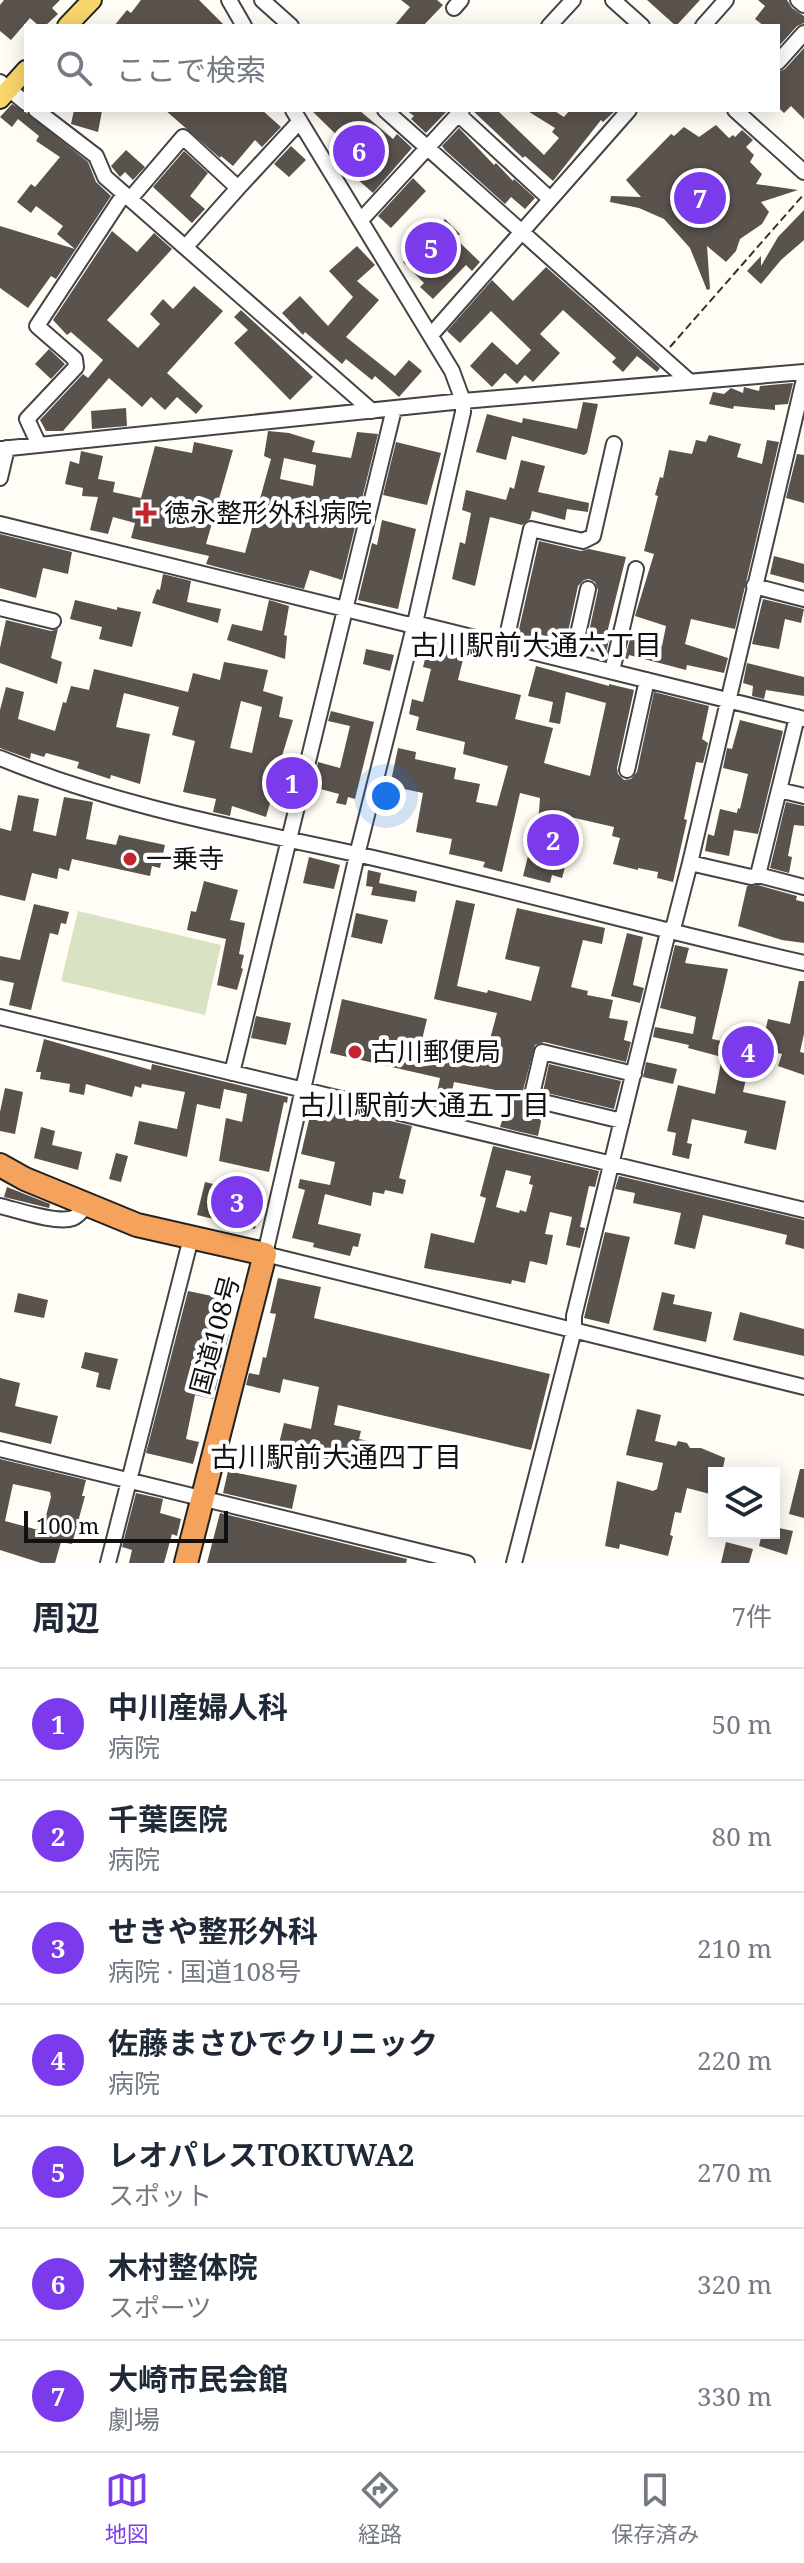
<!DOCTYPE html>
<html lang="ja">
<meta charset="utf-8">
<style>
:root{--surface:#fff;--page:#f2f2f3;--text:#1f2937;--muted:#747a83;--line:#e0e1e3;--accent:#7c3aed}
body{margin:0;font-family:"Noto Serif","Noto Sans JP",serif;background:var(--page);color:var(--text)}
.controls{position:absolute;right:24px;bottom:24px;display:grid;overflow:hidden;border-radius:0px;box-shadow:0 4px 20px #0003}
.controls button{width:72px;height:72px;display:grid;place-items:center;padding:0;border:0;border-bottom:2px solid var(--line);background:var(--surface);color:var(--text);font:40px sans-serif}
.scale{position:absolute;left:24px;bottom:20px;width:204px;box-sizing:border-box;padding-left:8px;border:4px solid #111;border-top:0;font-size:22px;line-height:28px;white-space:nowrap;color:#111;-webkit-text-stroke:6px #fff;paint-order:stroke}
.you{position:absolute;left:386px;top:796px;width:28px;height:28px;margin:-20px;border:6px solid #fff;border-radius:50%;background:#1a73e8;box-shadow:0 0 0 12px #1a73e833}
.badge{display:grid;place-items:center;width:52px;height:52px;border-radius:50%;background:var(--accent);color:#fff;font-size:26px;font-weight:700}
.pin{position:absolute;translate:-50% -50%;border:4px solid #fff;box-shadow:0 2px 8px #0006}
.list{margin:0;padding:0;list-style:none}
h2{display:flex;justify-content:space-between;align-items:center;height:104px;margin:0;padding:0 32px;font-size:34px}
h2 small{font-size:26px;font-weight:400;color:var(--muted)}
.list li{display:grid;grid-template-columns:52px 1fr auto;gap:24px;align-items:center;box-sizing:border-box;height:112px;padding:0 32px;border-top:2px solid var(--line)}
.list b{display:block;font-size:30px;white-space:nowrap}
.list p{margin:0;font-size:26px;white-space:nowrap;color:var(--muted)}
.list em{font-size:26px;font-style:normal;color:var(--muted)}
.icon{flex:none;width:44px;height:44px;fill:none;stroke:currentColor;stroke-width:2;stroke-linecap:round;stroke-linejoin:round}
.map{position:relative;flex:none;width:804px;height:1563px;overflow:hidden}
.search{position:absolute;background:var(--surface);box-shadow:0 4px 20px #0003;left:24px;right:24px;top:24px;height:88px;display:flex;align-items:center;gap:20px;box-sizing:border-box;padding:0 28px;border-radius:0px;color:var(--muted);font-size:30px}
.sheet{height:888px;background:var(--surface)}
nav{display:flex;justify-content:space-around;align-items:center;box-sizing:border-box;height:112px;border-top:2px solid var(--line);background:var(--surface);font-size:22px;color:var(--muted)}
nav a{display:grid;justify-items:center;gap:4px}
nav .on{color:var(--accent)}
.map>svg:first-child{display:block}
.cemetery{fill:#d9e3c4}
.building{fill:#5a524d;fill-rule:evenodd}
.lines{fill:none;stroke-linecap:round;stroke-linejoin:round}
.minor-casing{stroke:#444;stroke-width:18}
.major-casing{stroke:#222;stroke-width:22}
.highway-casing{stroke:#222;stroke-width:26}
.path{stroke:#333;stroke-width:2;stroke-dasharray:8 4;stroke-linecap:butt}
.minor{stroke:#fff;stroke-width:14}
.major{stroke:#f9d66b;stroke-width:18}
.highway{stroke:#f5a25d;stroke-width:22}
.poi-dot{fill:#c4262e;stroke:#fff;stroke-width:3}
.labels{text-anchor:middle;stroke-width:8;stroke-linejoin:round;paint-order:stroke}
.poi-label{font-size:26px;fill:#111;stroke:#fff;text-anchor:start}
.street-label{font-size:26px;fill:#111;stroke:#fff}
.neighbourhood-label{font-size:28px;fill:#111;stroke:#fff}
</style>
<div class="map">
<svg width="804" height="1563" viewBox="0 0 804 1563">
<rect width="100%" height="100%" fill="#fffdf5"/>
<path class="cemetery" d="M78 911 221 945 205 1015 61 981Z"/>
<path class="building" d="M4 0H60L52 8 58 14 45 26H39L30 18 11 40 0 31V5Z
M141 0H199L225 26H114L127 10 131 13Z
M401 0H437L443 5 423 26H394L410 7Z
M647 0H700L676 26Z
M758 0H787L792 8 804 16V23L797 26 778 47V26H764L755 19 765 6Z
M804 48V119L791 106 784 113 778 107V72L785 69Z
M12 104 27 113 88 162 96 182 111 196 56 279 51 276 28 308 0 288V226L75 249 57 234 63 226 36 206 31 213 17 202 31 184 35 187 60 157 36 141 39 136 18 119 12 127 0 117Z
M74 110 102 111 98 132 71 124Z
M165 110H262L281 127 262 147 255 140 233 166 221 156 220 158Z
M311 110H359L393 139 397 134 412 148 373 193 356 178 365 168 346 152 350 148Z
M406 110H448L426 133 411 119 414 116Z
M472 110H497L544 155 559 138 552 132 555 128 526 110H553L564 117 570 110H616L603 122 601 120 553 181 525 156 523 158Z
M716 125 729 138 733 135 735 137 742 130 753 140 746 147 754 155 750 162 762 174 756 184 798 190 761 202 769 212 762 224 740 239 736 251 726 262 707 246 710 289 707 290 690 248 664 219 639 208 610 202 611 196 641 197 626 180 671 134 674 136 684 127 699 137Z
M459 128 494 165 496 163 513 181 514 179 535 198 525 209 511 197 505 204 445 150 442 146Z
M291 146 306 160 289 177 274 164Z
M126 150 145 167 133 180 125 172 120 177 111 166Z
M184 151 208 173 190 196 205 209 192 223 153 187Z
M413 178 426 191 391 228 378 216Z
M804 210V240L781 260 761 284 747 271 761 256V266L778 237Z
M445 219 460 234 455 238 480 262 472 271 466 265 433 299 420 287 424 283 403 262Z
M112 231 137 252 154 233 172 249 107 320 138 348 160 324 150 314 163 299 173 309 194 286 223 311 167 373 203 406 196 414 177 397 165 410 151 397 142 407 109 378 63 431H46L40 420 83 374 88 378 103 360 71 332 67 335 53 320Z
M357 246 375 265 357 281 379 300 346 337 395 376 409 360 422 371 399 397 375 376 372 380 346 359 342 364 305 332 303 335 282 313 300 296 328 326 353 297 329 271Z
M546 267 660 368 657 372 637 356 623 372 612 362 616 358 563 310 540 334 560 353 533 382 525 375 517 384 505 373 492 387 470 366 492 342 517 365 531 350 491 311 460 343 447 331 492 280 513 301Z
M241 310 313 377 290 400 234 343 248 330 234 317Z
M49 349 65 364 51 379 35 364Z
M793 383 788 404 775 405V410L734 406 733 409 709 404 713 392 724 394 731 388 743 393 744 387 759 391 760 386Z
M583 402 598 404 587 453 584 455 512 436 506 460 476 452 487 414 522 423 523 418 577 429Z
M126 408 127 426 92 429 91 411Z
M268 431 289 433 315 441 312 452 351 458 357 432 378 434 342 580 310 570 304 589 240 573 206 564 209 556 131 538 135 523 113 517 108 534 90 530 98 497 82 496 83 488 65 484 70 461 79 464 81 451 103 456 98 479 115 482 113 492 141 498 155 446 192 453 194 442 233 450 206 544 245 553 271 459 264 456ZM284 458 316 465 313 486 280 479Z
M709 435 741 444 737 457 762 464 767 440 779 442 735 629 691 619 685 644 728 658 724 673 687 665 686 670 629 655 628 659 625 658 630 639 662 646 666 626 635 616 654 554 644 551 658 496 655 495 660 477 663 478 669 450 692 454 696 440 706 442Z
M396 442 441 453 427 505 383 495Z
M797 454 804 455V503L786 498Z
M521 460 545 466 538 492 589 503 588 512 567 509 565 520 532 511 530 519 522 525 490 517 475 586 452 579 460 542 465 544 471 513 462 510 466 490 506 500 510 487 514 489Z
M382 520 416 529 398 609 358 600 372 543 377 545Z
M0 534 72 552 68 574 43 568 36 598 0 588Z
M539 541 581 551 589 549 626 557 607 633 610 634 606 654 585 650 598 590 595 582 589 579 584 580 578 586 566 641 541 635 539 643 517 638Z
M774 556 804 564V583L770 574Z
M163 574 191 581 187 602 221 609 218 623 152 603 157 589 160 590Z
M763 599 804 609 801 623 785 619 779 649 752 644Z
M75 600 117 610V607L141 612 132 647 99 639 102 627 70 619Z
M269 600 289 606 284 635 287 636 285 659 227 640 232 624 262 631Z
M6 620 51 631 58 629 51 658 62 662 57 684 0 663V648Z
M431 637 451 642 449 651 464 655 458 680 521 695 515 719 553 728 544 763 590 776 606 703 566 692 560 724 549 722 553 702 528 696 536 666 609 686V684L634 690 617 768 618 774 624 780 631 779 637 772 654 692 709 706 702 739 708 743 703 763 696 762 684 819 687 820 673 882 657 878 658 872 638 868V870L613 864 620 838 612 836 614 827 566 816 556 852 568 856 562 878 552 875 550 883 523 876 539 812 540 798 520 793 502 872 483 867 485 862 449 854 452 839 416 832 423 793 390 786 398 748 416 752 415 759 456 768 454 779 480 784 476 802 497 806 508 766 463 754 465 742 416 730 419 717 409 714 412 699 423 702 431 669 423 667Z
M366 649 394 655 390 671 363 664Z
M224 662 268 670 263 691 283 697 279 717 293 720 282 756 299 758 296 769 281 765 266 817 232 806 230 816 213 812 216 799 183 792 195 741 172 735 179 707 140 697 124 693 116 727 150 734 140 784 111 775 110 779 77 768 79 762 46 753 44 757 31 753 30 759 0 748V710L6 687 24 692 18 719 55 731 63 702 66 703 71 686 89 690 94 669 188 692 193 673 220 680ZM241 701 262 707 252 753 230 748Z
M747 663 804 677V696L766 690 764 699 752 696 753 686 743 683Z
M331 711 374 722 355 799 348 797 346 805 336 803 339 794 313 787 318 762 340 768 350 726 328 721Z
M740 720 783 731 758 834 734 830 729 856 705 851 708 834 714 836 720 809 737 813 738 808 740 809 748 774 723 768 727 748 732 749Z
M18 795 39 799 33 831 56 836 64 797 93 802 86 839 116 845 119 835 165 845 160 868 152 866 150 876 72 859 69 871 59 868 57 879 32 873 25 901 0 895V828L11 831Z
M786 802 804 806V826L794 825 788 856 792 857 789 873 770 868Z
M309 857 340 865 334 889 303 883Z
M368 870 381 873 379 883 417 891 415 902 371 895 373 887 366 886Z
M204 881 238 890 230 920 245 923 239 954 244 955 241 968 243 969 237 990 217 985 226 939 187 930 191 911 196 912Z
M758 885 797 896 796 900 804 902V943L782 940 738 926 747 886Z
M456 900 475 904 457 986 487 993 488 990 531 1001 540 967 505 959 517 908 605 928 602 944 583 940 571 987 588 991 587 995 613 1000 609 1018 628 1021 624 1040 631 1042 626 1062 544 1042 535 1045 521 1098 525 1107 543 1112 538 1136 500 1127 511 1093 454 1082 448 1110 434 1107 440 1078 330 1053 342 999 427 1019 421 1044 485 1058 497 1013 434 999Z
M34 904 69 912 66 924 61 923 58 935 50 933 31 1010 9 1005 14 983 0 980V956L20 960Z
M356 913 388 920 382 944 351 937Z
M627 933 643 937 633 985 644 988 640 1003 611 996Z
M675 945 689 948 685 963 728 969 712 1039 736 1044 742 1057 757 1061 754 1071 748 1070 743 1092 786 1101 776 1150 744 1143 747 1131 692 1119 687 1143 692 1144 689 1159 672 1155 676 1133 667 1131 678 1085 715 1094 722 1057 688 1048 689 1045 653 1037 655 1027 693 1034 696 1017 660 1008Z
M799 981H804V1034L800 1052 804 1053V1075L778 1066 782 1054 761 1049 768 1019 790 1024Z
M256 1016 291 1023 286 1045 251 1038Z
M44 1039 151 1070 152 1064 288 1097 287 1103 284 1102 269 1172 219 1161 226 1118 242 1122 247 1094 224 1089 220 1109 197 1104 187 1157 134 1144 139 1121 177 1129 185 1092 142 1084 141 1088 135 1086 132 1097 86 1084 84 1095 69 1092 70 1084 40 1079 41 1072H36Z
M646 1062 677 1069 673 1084 643 1077Z
M549 1064 621 1081 614 1109 543 1092Z
M5 1088 23 1092 15 1134 0 1131V1112Z
M313 1103 412 1126 399 1178 406 1180 403 1194 385 1190 384 1194 373 1192 371 1206 325 1194 318 1224 361 1234 358 1247 353 1246 350 1256 313 1247 314 1243 292 1238 305 1190 298 1188 300 1179 330 1185 335 1162 301 1154Z
M41 1127 55 1131 52 1145 82 1152 78 1170 34 1158Z
M493 1146 599 1171 595 1187 589 1186 580 1227 585 1228 580 1248 566 1245 572 1217 550 1212 545 1234 553 1235 547 1265 530 1261 525 1283 512 1280 511 1284 424 1268 431 1233 474 1243 486 1198 480 1196ZM506 1170 531 1176 529 1184 533 1185 526 1212 520 1210 519 1213 496 1207Z
M116 1153 128 1156 121 1182 109 1179Z
M619 1176 804 1220V1249L785 1244 787 1235 703 1215 695 1249 674 1244 681 1213 633 1203 635 1193 615 1189Z
M205 1182 262 1196 255 1229 197 1215Z
M7 1187 50 1204 49 1208 4 1197Z
M605 1232 630 1237 609 1324 584 1318Z
M278 1278 321 1287 314 1318 550 1374 531 1450 338 1405 334 1425 361 1431 359 1439 373 1442 367 1468 278 1448 284 1423 311 1429 319 1387 283 1379 280 1393 246 1385 249 1373 259 1375 263 1357 266 1358 276 1314 270 1313Z
M188 1291 217 1297 210 1329 229 1334 213 1399 195 1395 186 1439 199 1442 193 1464 146 1453Z
M662 1292 675 1295 673 1304 712 1312 706 1342 653 1330Z
M18 1293 48 1300 44 1318 14 1312Z
M740 1312 804 1329V1356L733 1340Z
M85 1352 118 1359 110 1390 96 1387 99 1373 81 1368Z
M0 1378 20 1383 15 1406 58 1416 51 1444 0 1432Z
M637 1409 661 1415 655 1441 676 1446 678 1441 687 1443 690 1448H701L725 1458 722 1473H714V1495L687 1488 681 1513 675 1512 670 1535 673 1536 668 1556 620 1544 619 1549 605 1546 617 1481 653 1491 657 1489 663 1463 626 1455Z
M0 1459 86 1480 82 1496H85L72 1544 61 1542 55 1563H41L0 1550ZM13 1484 50 1492 51 1497 42 1531 5 1521Z
M800 1469H804V1518L789 1514Z
M228 1471 297 1485 292 1509 223 1493Z
M136 1493 163 1499 160 1513 181 1519 177 1536 172 1534 164 1563H129L132 1550 122 1547Z
M220 1513 407 1559 406 1563H207Z
M774 1527 793 1531 787 1555 759 1546 762 1533H774Z
M726 1542 753 1549 749 1563H721Z"/>
<g class="lines">
<defs>
<path id="minor" d="M229 0 244 26
M262 0 291 26
M613 0 642 26
M798 0 804 5
M454 8 461 0
M549 26 573 0
M703 26 726 0
M778 62 804 33
M0 82 26 103
M36 110 96 156 105 177 372 411
M293 110 452 371 463 401V412L415 623 357 855 265 1254 804 1387
M385 110 690 382
M735 110 804 172
M458 114 550 199
M130 199 183 137 238 188 300 121
M361 220 462 110
M190 242 238 188
M431 335 629 110
M39 445 27 419 76 367 75 359 37 326 124 194
M0 449 463 401 804 372
M0 478 7 448
M0 524 406 624 415 623 804 719
M754 586 804 599
M0 608 53 621
M505 645 531 529 583 541 593 536 614 444
M572 661 588 589
M612 671 636 569
M797 717 758 875 804 887
M0 758C114 805 236 828 356 854 506 888 654 929 804 963
M627 770 647 680
M779 790 804 796
M690 863 751 877 758 875
M0 1017 804 1210
M232 1073 394 409
M622 1121 531 1099 542 1052 634 1074
M0 1206C17 1210 57 1224 73 1218 78 1216 83 1209 88 1205
M0 1449 467 1563
M108 1563 191 1238
M514 1563 574 1330V1316L668 932 674 925 690 863 804 379"/>
<path id="major" d="M67 26 92 0
M0 99 26 70"/>
<path id="highway" d="M0 1165 25 1179 137 1225 265 1254 186 1563"/>
</defs>
<use href="#minor" class="minor-casing"/>
<use href="#major" class="major-casing"/>
<use href="#highway" class="highway-casing"/>
<path class="path" d="M670 347 804 194"/>
<use href="#minor" class="minor"/>
<use href="#major" class="major"/>
<use href="#highway" class="highway"/>
</g>
<g class="poi-dot">
<path d="M142 501h8v8h8v8h-8v8h-8v-8h-8v-8h8z"/>
<circle cx="130" cy="859" r="8"/>
<circle cx="355" cy="1052" r="8"/>
</g>
<g class="labels">
<g class="poi-label">
<text x="164" y="522">徳永整形外科病院</text>
<text x="146" y="868">一乗寺</text>
<text x="371" y="1061">古川郵便局</text>
</g>
<g class="street-label">
<text transform="translate(215 1335) rotate(-75)" y="9">国道108号</text>
</g>
<g class="neighbourhood-label">
<text x="536" y="655">古川駅前大通六丁目</text>
<text x="424" y="1115">古川駅前大通五丁目</text>
<text x="336" y="1467">古川駅前大通四丁目</text>
</g>
</g>
</svg>
<div class="controls">
<button><svg class="icon" aria-label="layers" viewBox="0 0 24 24"><path d="M12 4l9 5-9 5-9-5zM3 14l9 5 9-5"/></svg></button>
</div>
<div class="scale">100 m</div>
<div class="you"></div>
<div class="pin badge" style="left:292px;top:783px">1</div>
<div class="pin badge" style="left:553px;top:840px">2</div>
<div class="pin badge" style="left:237px;top:1202px">3</div>
<div class="pin badge" style="left:748px;top:1052px">4</div>
<div class="pin badge" style="left:431px;top:248px">5</div>
<div class="pin badge" style="left:359px;top:151px">6</div>
<div class="pin badge" style="left:700px;top:198px">7</div>
<div class="search"><svg class="icon" aria-label="search" viewBox="0 0 24 24"><circle cx="10" cy="10" r="6"/><path d="M15 15l6 6"/></svg>ここで検索</div>
</div>
<section class="sheet">
<h2>周辺<small>7件</small></h2>
<ul class="list">
<li><span class="badge">1</span><div><b>中川産婦人科</b><p>病院</p></div><em>50 m</em></li>
<li><span class="badge">2</span><div><b>千葉医院</b><p>病院</p></div><em>80 m</em></li>
<li><span class="badge">3</span><div><b>せきや整形外科</b><p>病院 · 国道108号</p></div><em>210 m</em></li>
<li><span class="badge">4</span><div><b>佐藤まさひでクリニック</b><p>病院</p></div><em>220 m</em></li>
<li><span class="badge">5</span><div><b>レオパレスTOKUWA2</b><p>スポット</p></div><em>270 m</em></li>
<li><span class="badge">6</span><div><b>木村整体院</b><p>スポーツ</p></div><em>320 m</em></li>
<li><span class="badge">7</span><div><b>大崎市民会館</b><p>劇場</p></div><em>330 m</em></li>
</ul>
</section>
<nav>
<a class="on"><svg class="icon" aria-label="map" viewBox="0 0 24 24"><path d="M3 6l6-2 6 2 6-2v14l-6 2-6-2-6 2zM9 4v14M15 6v14"/></svg>地図</a>
<a><svg class="icon" aria-label="directions" viewBox="0 0 24 24"><path d="M12 3l9 9-9 9-9-9zM9 14v-3h6M13 9l2 2-2 2"/></svg>経路</a>
<a><svg class="icon" aria-label="saved" viewBox="0 0 24 24"><path d="M7 4h10v16l-5-4-5 4z"/></svg>保存済み</a>
</nav>
